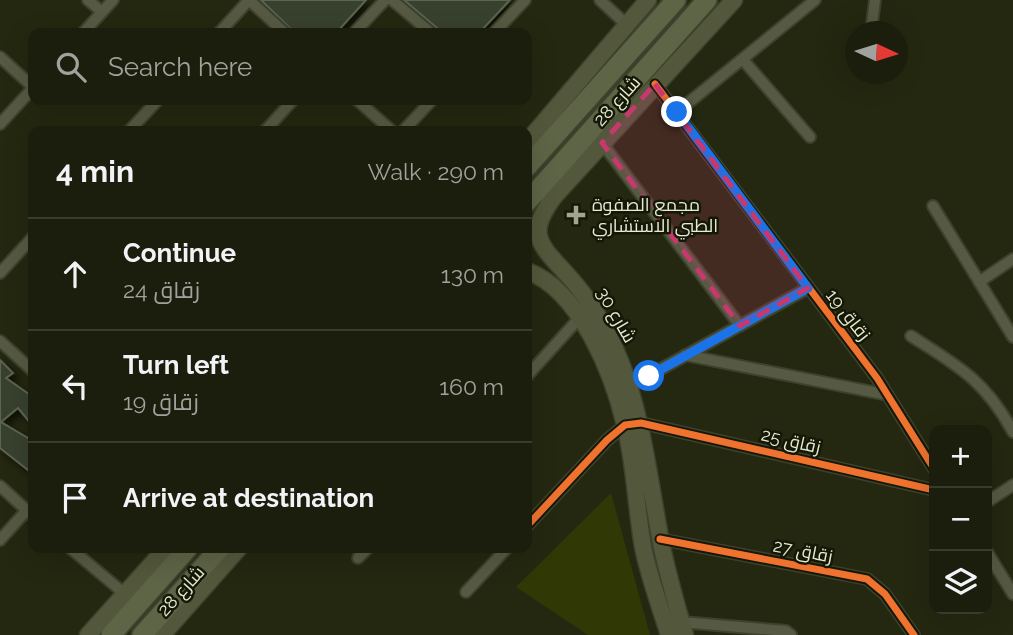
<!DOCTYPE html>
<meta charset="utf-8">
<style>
:root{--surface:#1b1e0c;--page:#242715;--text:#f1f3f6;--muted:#a0a29d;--line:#393c2d}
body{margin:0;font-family:Raleway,Cairo,sans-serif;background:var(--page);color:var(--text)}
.controls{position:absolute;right:21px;bottom:21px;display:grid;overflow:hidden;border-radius:14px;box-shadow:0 7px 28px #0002}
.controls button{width:63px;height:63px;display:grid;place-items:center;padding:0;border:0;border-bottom:2px solid var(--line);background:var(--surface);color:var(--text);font:35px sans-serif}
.compass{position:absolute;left:845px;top:21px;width:63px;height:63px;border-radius:50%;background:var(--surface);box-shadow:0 7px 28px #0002;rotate:94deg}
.stop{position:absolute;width:21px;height:21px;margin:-16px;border:5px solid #1a73e8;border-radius:50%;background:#fff}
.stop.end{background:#1a73e8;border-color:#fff;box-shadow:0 2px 7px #0008}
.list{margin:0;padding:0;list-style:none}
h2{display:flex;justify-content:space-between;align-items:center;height:91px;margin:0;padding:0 28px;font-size:30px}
h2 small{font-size:23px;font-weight:400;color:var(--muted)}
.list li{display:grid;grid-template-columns:46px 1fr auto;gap:21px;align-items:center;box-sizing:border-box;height:112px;padding:0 28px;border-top:2px solid var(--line)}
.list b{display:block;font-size:26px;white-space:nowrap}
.list p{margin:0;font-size:23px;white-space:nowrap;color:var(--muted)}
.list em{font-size:23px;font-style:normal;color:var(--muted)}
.icon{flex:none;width:38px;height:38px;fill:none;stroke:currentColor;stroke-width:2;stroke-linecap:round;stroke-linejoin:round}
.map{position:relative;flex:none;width:1013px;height:635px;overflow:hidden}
.search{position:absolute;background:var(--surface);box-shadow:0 7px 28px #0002;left:28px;top:28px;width:504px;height:77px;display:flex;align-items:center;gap:18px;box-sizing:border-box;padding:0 24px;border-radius:14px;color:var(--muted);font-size:26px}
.panel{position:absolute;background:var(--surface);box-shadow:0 7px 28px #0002;left:28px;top:126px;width:504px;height:427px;border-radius:14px}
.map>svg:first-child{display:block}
.built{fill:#303806}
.building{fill:#373f2d;stroke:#5c6351;stroke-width:2;filter:url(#shadow)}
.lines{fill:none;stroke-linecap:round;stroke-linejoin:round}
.minor-casing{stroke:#3d422d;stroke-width:14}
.secondary-casing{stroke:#3d422d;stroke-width:19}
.trunk-casing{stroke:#3d422d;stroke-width:23}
.minor{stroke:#565a43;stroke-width:10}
.secondary{stroke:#53583c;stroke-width:16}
.trunk{stroke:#5e6446;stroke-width:19}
.cycleway-casing{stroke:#151807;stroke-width:11}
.cycleway{stroke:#ef722f;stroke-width:7}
.route{stroke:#1a73e8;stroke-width:9}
.marked{fill:#c7386d;fill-opacity:0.2;stroke:#c7386d;stroke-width:5;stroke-dasharray:14 9;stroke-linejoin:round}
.poi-dot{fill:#a1a78f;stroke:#151807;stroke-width:2.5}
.labels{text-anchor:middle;stroke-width:5;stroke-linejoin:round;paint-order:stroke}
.street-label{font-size:18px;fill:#e5ebd3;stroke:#151807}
.poi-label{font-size:18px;fill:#e5ebd3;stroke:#151807;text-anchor:start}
</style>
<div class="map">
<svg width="1013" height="635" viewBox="0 0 1013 635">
<defs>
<filter id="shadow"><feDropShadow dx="4.5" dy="4.5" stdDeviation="3.5" flood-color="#0009"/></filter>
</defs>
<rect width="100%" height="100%" fill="#242810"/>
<path class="built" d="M611 493 650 635H588L516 587Z"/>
<path class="building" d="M261 0H366L336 33H295Z
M404 0H510L479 33H443Z
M0 360 13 373 6 378 33 397V426L18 408 1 422 33 441V474L0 448Z"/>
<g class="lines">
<defs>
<path id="minor" d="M88 0 102 12
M249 0 285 33
M392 0 431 33
M600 0 627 25
M871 32 875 0
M83 33 113 0
M219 33 249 0
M354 33 385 0
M494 33 525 0
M0 57 33 87
M744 61 810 137
M655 84 877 378 934 469
M357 100 392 131
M677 112 815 0
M0 124 33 88
M129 131 158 100
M265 131 293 100
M403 131 432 100
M602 143 740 326
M933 206 1013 337
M0 273 33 237
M979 282 1013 259
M911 336C958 366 985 380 1013 432
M0 341 33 371
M685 355 888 395
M527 376 582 315
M630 386 808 288
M0 486 33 516
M987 502 1013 485
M527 526 607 440 625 425 641 423 934 490
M660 539 867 579 885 594 914 635
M0 540 27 510
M70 548 125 594
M987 552 1013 594
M358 558 368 548
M466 592 507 548
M681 622 786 631 791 635"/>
<path id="secondary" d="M527 142 648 0
M556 194C530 229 533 239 563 270 635 346 642 439 660 537 666 570 676 603 685 635
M549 202 734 0
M527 271C580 290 613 374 625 425 635 464 636 507 643 547 649 577 660 606 669 635
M88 635 166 548
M162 635 239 548"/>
<path id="trunk" d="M527 167 676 0
M527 202 707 0
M111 635 188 548
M142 635 220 548"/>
</defs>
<use href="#minor" class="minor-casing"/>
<use href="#secondary" class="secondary-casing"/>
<use href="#trunk" class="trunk-casing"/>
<use href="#minor" class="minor"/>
<use href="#secondary" class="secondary"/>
<use href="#trunk" class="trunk"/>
<defs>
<path id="cycleway" d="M655 84 877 378 934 469
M527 526 607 440 625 425 641 423 934 490
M660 539 867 579 885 594 914 635"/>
</defs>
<use href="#cycleway" class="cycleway-casing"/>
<use href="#cycleway" class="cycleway"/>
</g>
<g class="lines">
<path class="route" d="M649 376 808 288 677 112"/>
</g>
<path class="marked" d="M655 84 808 288 740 326 602 143Z"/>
<path class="poi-dot" d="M572.5 204.5h7v7h7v7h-7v7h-7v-7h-7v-7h7z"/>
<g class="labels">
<g class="street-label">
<text transform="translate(617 101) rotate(-48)" y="6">شارع 28</text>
<text transform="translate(616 315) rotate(60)" y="6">شارع 30</text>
<text transform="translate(848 315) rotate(52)" y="6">زقاق 19</text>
<text transform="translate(791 441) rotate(13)" y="6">زقاق 25</text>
<text transform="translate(803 551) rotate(11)" y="6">زقاق 27</text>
<text transform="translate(181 591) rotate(-48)" y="6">شارع 28</text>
</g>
<g class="poi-label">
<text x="592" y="211">مجمع الصفوة<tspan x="592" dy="21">الطبي الاستشاري</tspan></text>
</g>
</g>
</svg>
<div class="controls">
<button>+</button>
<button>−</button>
<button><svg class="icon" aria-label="layers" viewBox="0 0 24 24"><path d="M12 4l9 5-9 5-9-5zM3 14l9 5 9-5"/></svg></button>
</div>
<svg class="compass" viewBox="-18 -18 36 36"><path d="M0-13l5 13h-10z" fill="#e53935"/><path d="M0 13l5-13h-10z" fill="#a0a29d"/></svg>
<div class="stop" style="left:649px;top:376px"></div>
<div class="stop end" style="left:677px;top:112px"></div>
<div class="search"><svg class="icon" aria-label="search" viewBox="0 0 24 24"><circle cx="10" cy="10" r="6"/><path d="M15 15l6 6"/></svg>Search here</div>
<section class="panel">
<h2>4 min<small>Walk · 290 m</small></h2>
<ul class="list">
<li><svg class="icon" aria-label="ahead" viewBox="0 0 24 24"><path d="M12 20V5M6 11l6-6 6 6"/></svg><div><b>Continue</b><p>زقاق 24</p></div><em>130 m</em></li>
<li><svg class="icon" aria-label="left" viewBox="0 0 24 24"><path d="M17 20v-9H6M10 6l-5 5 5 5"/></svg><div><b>Turn left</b><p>زقاق 19</p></div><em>160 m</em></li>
<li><svg class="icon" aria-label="arrive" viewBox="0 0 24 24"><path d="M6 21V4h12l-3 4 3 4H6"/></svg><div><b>Arrive at destination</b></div></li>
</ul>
</section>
</div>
